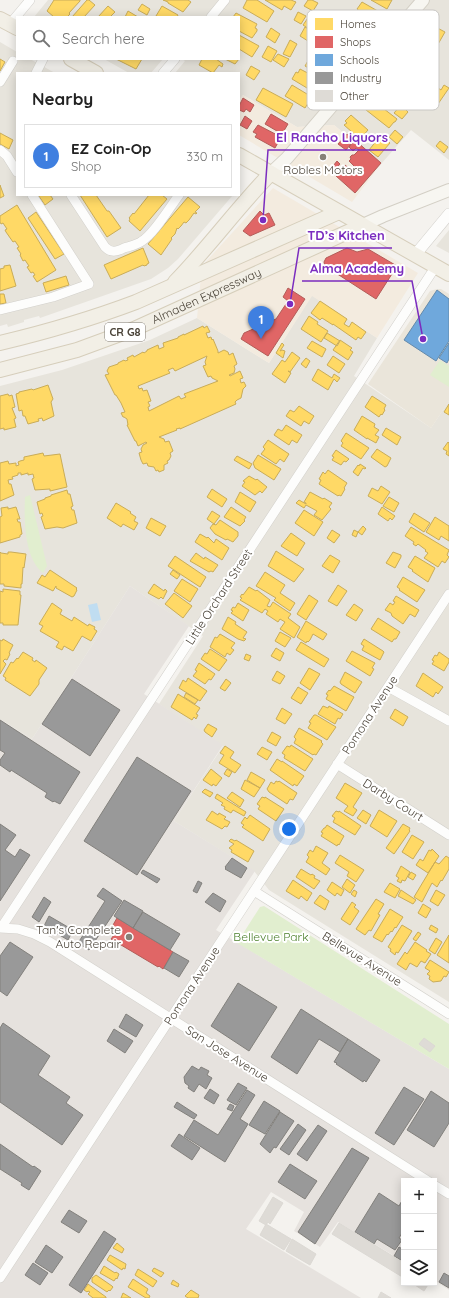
<!DOCTYPE html>
<meta charset="utf-8">
<style>
:root{--surface:#fff;--page:#f2f2f2;--text:#222;--muted:#767676;--line:#e0e0e0;--accent:#868178}
body{margin:0;font-family:Quicksand,sans-serif;background:var(--page);color:var(--text)}
.controls{position:absolute;right:12px;bottom:12px;display:grid;overflow:hidden;border-radius:0px;box-shadow:0 2px 10px #0003}
.controls button{width:36px;height:36px;display:grid;place-items:center;padding:0;border:0;border-bottom:1px solid var(--line);background:var(--surface);color:var(--text);font:20px sans-serif}
.you{position:absolute;left:289px;top:829px;width:14px;height:14px;margin:-10px;border:3px solid #fff;border-radius:50%;background:#1a73e8;box-shadow:0 0 0 6px #1a73e833}
.badge{display:grid;place-items:center;width:26px;height:26px;border-radius:50%;background:var(--accent);color:#fff;font-size:13px;font-weight:700}
.pin{position:absolute;translate:-50% -33px;filter:drop-shadow(0 1px 2px #0008)}
.pin::after{content:'';position:absolute;top:21px;width:14px;height:12px;background:inherit;clip-path:polygon(0 0,100% 0,50% 100%)}
.list{margin:0;padding:0;list-style:none}
h2{display:flex;justify-content:space-between;align-items:center;height:52px;margin:0;padding:0 16px;font-size:17px}
h2 small{font-size:13px;font-weight:400;color:var(--muted)}
.list li{display:grid;grid-template-columns:26px 1fr auto;gap:12px;align-items:center;box-sizing:border-box;height:64px;margin:0 8px 8px;padding:0 8px;border:1px solid var(--line);border-radius:0px}
.list b{display:block;font-size:15px;white-space:nowrap}
.list p{margin:0;font-size:13px;white-space:nowrap;color:var(--muted)}
.list em{font-size:13px;font-style:normal;color:var(--muted)}
.icon{flex:none;width:22px;height:22px;fill:none;stroke:currentColor;stroke-width:2;stroke-linecap:round;stroke-linejoin:round}
.map{position:relative;flex:none;width:449px;height:1298px;overflow:hidden}
.search{position:absolute;background:var(--surface);box-shadow:0 2px 10px #0003;left:16px;top:16px;width:224px;height:44px;display:flex;align-items:center;gap:10px;box-sizing:border-box;padding:0 14px;border-radius:0px;color:var(--muted);font-size:15px}
.panel{position:absolute;background:var(--surface);box-shadow:0 2px 10px #0003;left:16px;top:72px;width:224px;height:124px;border-radius:0px}
.map>svg:first-child{display:block}
.residential{fill:#e7e4dc}
.commercial{fill:#f3ebdf}
.industrial{fill:#e6e2de}
.education{fill:#eae5da}
.green{fill:#e1eecf}
.water{fill:#c0ddf1}
.homes{fill:#ffd966;stroke:#c9ac58;fill-rule:evenodd}
.shops{fill:#e06666;stroke:#b35c58}
.schools{fill:#6fa8dc;stroke:#648aab}
.industry{fill:#999;stroke:#82807c}
.building{fill:#dedbd6;stroke:#dcd9d4}
.lines{fill:none;stroke-linecap:round;stroke-linejoin:round}
.minor-casing{stroke:#d2d0cb;stroke-width:10}
.tertiary-casing{stroke:#d2d0cb;stroke-width:12}
.secondary-casing{stroke:#d3cfc5;stroke-width:14}
.primary-casing{stroke:#d6cebb;stroke-width:16}
.minor{stroke:#fdfdfc;stroke-width:9}
.tertiary{stroke:#fdfdfc;stroke-width:11}
.secondary{stroke:#f7f6f1;stroke-width:12}
.primary{stroke:#f2efe6;stroke-width:14}
.poi-dot{fill:#868178;stroke:#fff;stroke-width:1.5}
.labels{text-anchor:middle;stroke-width:4;stroke-linejoin:round;paint-order:stroke}
.shield{fill:#fff;stroke:#817c74;stroke-width:1}
.shield-label{font-size:11px;font-weight:bold;fill:#4b4439}
.poi-label{font-size:12px;fill:#4b4439;stroke:#fff}
.street-label{font-size:12px;fill:#4b4439;stroke:#fff}
.park-label{font-size:12px;fill:#4a7f2a;stroke:#fff}
.key{fill:#fff;stroke:#c9c7c4;stroke-width:1}
.key-label{font-size:11px;fill:#4b4439}
.leader{fill:none;stroke:#7b2cbf;stroke-width:1.5}
.callout-dot{fill:#7b2cbf;stroke:#fff;stroke-width:1.5}
.callout-label{font-size:13px;text-anchor:middle;font-weight:bold;fill:#7b2cbf;stroke:#fff;stroke-width:4;stroke-linejoin:round;paint-order:stroke}
</style>
<div class="map">
<svg width="449" height="1298" viewBox="0 0 449 1298">
<rect width="100%" height="100%" fill="#f4f2ee"/>
<path class="residential" d="M48 0H449V160L411 130 381 164 334 125 297 127 243 95 239 100V73H175L185 61 182 59H239V17H34Z
M0 42 17 52V59H30L55 73H17V195H233L178 259 168 268 151 279 40 318 39 316 24 320V322L8 327 7 324 0 326Z
M104 59H163L151 73H129Z
M449 230V253L436 246Z
M312 295 377 338 354 376 431 428 449 401V1002L269 890 254 871 174 821 223 746 159 704 203 636 130 586 32 739 0 719V386L62 370 150 340 197 318 269 363Z"/>
<path class="commercial" d="M243 95 297 127 334 125 381 164 352 202 239 135V100Z
M273 188 418 273 377 338 312 296 269 363 197 318 202 266Z"/>
<path class="industrial" d="M130 586 189 626 144 694 223 745 174 821 255 871 216 930 449 1069V1290L434 1280V1181H404V1262L338 1222 320 1247 294 1231 304 1212 271 1192 246 1229 361 1298H0V719L32 739Z"/>
<path class="education" d="M437 289H441L449 294V401L431 428 368 384 430 291Z"/>
<path class="green" d="M440 360 449 366V387L430 375Z
M30 495 47 566 43 573C24 558 24 519 25 497Z
M264 906 449 1024V1069L237 943 260 907Z"/>
<path class="water" d="M97 603 101 620 92 622 88 605Z"/>
<path class="homes" d="M54 0H80V1L69 13 70 14 67 17H54L47 11Z
M87 0H89L95 5 84 17H72Z
M163 0H188L191 2 183 12 168 3V2Z
M247 0H257L274 11 267 22 243 8Z
M265 0H291L296 2 291 10 284 6 282 10Z
M308 0H312L318 3 313 11 304 6Z
M371 0H392L387 9Z
M362 2 383 14 376 26 355 14 358 9H357Z
M142 4 150 9 147 15 138 10Z
M108 6 115 12 110 17H98Z
M162 6 178 15 177 17H158L156 16Z
M128 11 138 17H125Z
M298 12 306 16 301 24 294 20Z
M236 13 257 24 255 28 257 29V31L252 38 239 31V17H233Z
M310 15 316 19 315 20 320 23 324 17 340 26 336 34 320 25 315 33 303 25Z
M428 23 445 32 437 46 420 36Z
M305 27 313 32 308 41 300 36Z
M271 28 280 34 275 43 266 37Z
M239 35 259 46 252 57 239 49Z
M290 40 297 44 290 57 283 54Z
M268 46 277 51 271 62 262 57Z
M278 54 289 59 284 67 273 60Z
M310 57 332 69 333 71 330 77 317 70 315 72 305 66Z
M0 59 5 62 0 71Z
M116 59H142L136 69Z
M202 59H216L223 64 222 67 219 65 213 73 199 65Z
M225 59H239L235 64Z
M251 66 260 71 254 80 246 75Z
M300 69 323 81 317 94 292 79 296 72 298 73Z
M292 85 312 97 305 108 285 96Z
M444 85 449 88 438 104 427 98 435 86 441 90Z
M263 88 293 104 286 117 256 100Z
M366 95 397 119 395 122H394L389 128 361 106 363 103 361 102Z
M401 105 408 112 402 119 394 113Z
M351 115 368 130 360 139 344 125 347 123 345 121Z
M395 130 403 137 397 144 389 137Z
M0 133 13 140 9 149 0 144Z
M381 135 390 143 378 157 369 150Z
M440 141 448 147 444 153 436 146Z
M0 185 4 196 0 198Z
M38 195H50L53 199 45 205Z
M80 195H96L107 211H109L121 228 107 237Z
M149 195H162L167 199 140 231 129 221 130 219 129 218 133 213 134 214Z
M188 197 200 207 195 212 197 213 196 214 194 213 189 220 186 223 184 222 181 226 178 229 177 228 175 234 171 238 172 239 161 255 148 244Z
M17 205 56 270 37 282 33 276 35 275 33 272 31 273 27 267 29 266 25 260 23 261 20 255 21 254 17 248 19 247 15 241 13 242 6 232 5 230 7 229 3 223 1 224 0 222V216Z
M36 212 64 254 55 259 28 218Z
M143 248 149 263 147 264V265L144 266 143 265 111 279 104 265Z
M10 265 16 286 0 291V269L4 268V266Z
M66 276 69 285 46 292 43 283Z
M0 294H4L6 303 0 304Z
M320 301 347 319 344 324 349 327 352 322 366 332 361 339 358 337 356 340 333 324V325L322 318 320 320 311 313Z
M309 316 318 322 317 324 328 331 321 342 301 329Z
M203 326 204 328 207 326 210 332 206 333 208 338 211 337 212 340 213 339 218 351V353L224 350 228 352 229 355 233 353 237 364 234 366 235 369 234 373 229 375 230 376 240 371 243 378 240 379 241 383 244 382 246 386 243 389 241 398 237 400 235 402 236 404 180 429V428L176 429 177 430 159 437 164 439 165 442 169 441 173 451 170 453 171 456 169 460 167 461 168 463 164 465V470L159 472 158 470 156 471 154 467 148 466 147 463 143 464 141 460 139 453 142 452 141 449 143 445 147 443 146 442 138 446 136 441H135L127 425H128L127 419 124 417H123L121 413 125 412 121 403 116 395H115L105 375 109 374 107 371 109 367 118 364V363L124 360 125 361 128 360 127 358 133 355 134 357 143 352 144 353 147 351V350L158 345 159 349 164 347 163 343 178 338V337L184 334V335ZM207 356 205 362 206 365 203 366 208 377 211 376 212 378 218 381 184 394 186 397 181 399 179 396 149 411 148 407 150 406 148 402 151 401 147 390 143 391 142 388 139 389 138 386 170 373 168 370 173 368 175 371Z
M327 333 340 341 337 346 324 338Z
M340 340 352 348 350 350 353 352 348 360 333 350Z
M312 341 326 349 322 357 307 348Z
M282 343 284 345 280 351 282 350 285 351 283 358 276 353Z
M292 352 300 358 290 372 288 371 291 373 285 383 272 374 282 360 285 362Z
M333 356 345 364 339 373 327 365Z
M306 358 310 361 306 368 301 364Z
M318 369 332 378 334 374 340 378 337 382 334 379 328 390 312 380Z
M48 385 53 399 51 402 54 416 43 421 42 418 38 419 39 421 28 424 25 416H23L22 410 19 411 16 394 19 393V392L32 389 33 390Z
M8 394 9 396 12 395 15 407 12 408 16 418 14 419 16 427 4 430V428L0 429V396Z
M372 396 386 405 384 409 385 410 382 415 381 414 379 417 365 407Z
M449 404V415L444 412Z
M299 406 314 416 309 424 304 421 301 426 286 416 290 410 294 412Z
M362 416 375 424 374 427 379 430 375 435 379 437 376 443 367 438V439L354 430Z
M286 425 302 435 297 443 292 440 289 445 274 435 278 429 282 431Z
M386 428 401 437 397 445 382 435Z
M346 433 369 448 361 459 341 446 343 443 341 441Z
M268 440 289 454 284 462 280 459 276 464 261 454 265 449 263 447Z
M448 442 449 443V456L446 454 447 451 443 449Z
M377 449 391 458 387 466 385 467 371 457Z
M336 450 349 459 346 462 344 461 341 465 332 460 334 457 332 456Z
M43 453 44 456 60 454 67 487 50 491V489L35 490 32 479 34 478 33 474 28 475V473L21 475V473H18V475L12 477 13 479 8 480 9 484H11L14 495 0 501V463L8 461 9 464 16 463V466L19 465 18 462 20 461 24 460V457Z
M258 455 281 469 274 480 255 468 253 463Z
M237 456 252 464 249 469 234 460Z
M360 464 366 468 365 469 363 468 358 476 353 472 358 465 359 466Z
M328 470 347 483 344 488 345 489 341 496 339 495 338 496 319 484 321 480 319 479 323 472 325 474Z
M249 476 256 480 257 479 267 487 262 493 260 491 255 495 242 486 245 482 243 481Z
M381 486 390 492 382 504 368 496 372 488 378 491Z
M212 489 227 499 222 507 207 497Z
M67 490 68 494H70L73 506 71 507 72 510H74L77 523 63 528 57 527 45 529 41 517 43 516 42 513 40 514 37 502 45 499V498L51 496V495Z
M240 492 256 502 250 512 235 502Z
M310 492 323 499 324 498 332 503 329 507 331 509 322 520 314 515 317 511 306 505 304 508 296 503 299 500 306 504V503L304 502Z
M389 497 399 503 394 512 383 506Z
M116 503 131 512 130 513 136 517 134 521 138 523 134 530 123 524 121 527 107 518Z
M8 507V509L16 507 20 519H17L18 522H20L22 534 20 535V537L0 543V517L2 516 1 508Z
M231 507 246 517 244 520 245 521 240 526 224 517Z
M382 507 395 516 392 520 390 518 388 521 378 514Z
M304 510 323 522 314 536 295 523Z
M212 511 220 516 214 524 207 519Z
M414 513 430 523 424 532 409 522Z
M435 517 449 526V541L441 536 439 540 426 532Z
M151 518 166 526 160 536 146 528Z
M220 520 238 532V536L233 542 227 539 226 540 215 534 210 528 213 524 216 525Z
M363 526 366 529 362 535 358 532Z
M411 527 449 550 447 555 449 557 445 563 442 561 438 567 424 558 428 553 425 551 426 550 418 544 416 546 413 544 414 542 405 536Z
M332 530 340 535 334 543 327 538Z
M354 530 358 532 356 537 352 535Z
M291 533 305 543 297 556 281 546Z
M200 534 207 538 208 537 214 543 216 539 229 548 222 560 195 542Z
M276 551 304 569 294 582 268 566Z
M0 552 1 553 8 554V552H11L26 554 24 568 23 567 22 584H21V588L4 586V584H0Z
M393 552 401 555V557L395 568 386 563Z
M196 553 204 559 205 557 218 565 213 572 211 571 209 572 190 561Z
M330 555 340 561 333 573 322 566Z
M175 556 206 577 200 587 168 566Z
M415 556 435 568 428 582 412 571 413 570 408 567Z
M50 570 77 588 76 589 77 590 74 596 72 597 56 588V586L53 591 37 583 42 575 45 577Z
M173 570 180 575 177 579 170 574Z
M265 572 285 585 280 593 295 603 290 611 274 600 276 598 256 586Z
M403 577 425 590 417 602 399 590 400 589 397 587Z
M182 579 198 589 190 602 174 591Z
M154 584 164 591 165 589 167 591 163 599 161 597 159 599 148 593Z
M338 585 347 591 337 606 328 601Z
M249 587 256 591 257 590 270 600 267 606 270 607 273 602 291 614 288 618 300 627 294 638 280 629 285 622 280 619 278 622 266 614 268 611 265 609 262 613 240 600 242 598 240 597 242 594 243 595Z
M3 589 20 591V595H21L18 625H3V623H0V591L3 592Z
M174 593 192 606 183 618 165 604Z
M309 595 318 601 306 620 297 614Z
M396 596 419 610 415 617 410 614 403 624 392 616 391 613 385 610 390 603 393 605 395 602 393 601Z
M52 603 62 610 60 614 72 621 74 617 88 626 89 624 95 627 94 629 97 631 91 641 82 636 73 651 64 646 62 650 56 647 59 642 40 631 43 626 39 624Z
M238 603 249 610 243 621 231 613 233 611 231 610 233 607 235 608Z
M354 604 363 610 356 621 346 615Z
M228 617 236 622 235 624 247 632 243 638 246 639 244 641 238 639 222 629Z
M378 618 400 632 396 639H394L392 642 371 629Z
M306 621 327 634 323 640 313 634 310 640 308 642 307 641 306 643 297 637Z
M280 632 291 638 285 647 275 641Z
M220 634 235 643 231 648 234 650 230 655 227 653 225 657 210 647 215 637 217 638Z
M3 639 13 645 9 653 10 654 7 660 5 659 3 661 6 664 0 674V640L2 641Z
M364 639 383 651 384 652 380 660 362 650 364 646 361 644Z
M301 642 329 659 324 667 296 650Z
M276 648 284 653 280 661 271 656Z
M210 649 227 660 219 671 201 659 205 653 207 654Z
M352 651 375 663 372 668 374 669 370 676 346 661Z
M23 652 33 658 32 660 35 662 36 660 47 668 39 680V684L30 696 5 680 6 678 3 676 11 662 13 663 17 658 18 659Z
M439 652 449 659V662L444 671 432 664 434 661 432 660 435 655 437 656Z
M246 654 251 656 249 661 244 659Z
M199 663 215 674 211 680 209 679 205 684 193 676 197 671 195 670Z
M309 668 320 674 310 690 300 683Z
M277 671 285 676 280 684 272 680Z
M345 672 362 682 355 693 341 684 340 682Z
M423 673 443 687 438 694 436 692 433 697 416 686Z
M188 678 207 691 200 701 179 688 183 680 186 682Z
M226 679 231 683 225 691 220 688Z
M334 686 354 697 346 711 326 699 328 695 326 694 329 690 330 691Z
M298 687 308 693 301 704 291 698Z
M186 693 198 700 195 704 184 697Z
M178 694 200 708 196 714 198 715 196 719 194 717 192 720 171 707Z
M323 706 328 708 329 706 343 714 340 719 338 718 335 724 318 714Z
M282 708 292 714 285 724 276 719Z
M395 709 408 717 403 726 390 718Z
M314 715H316L336 727 327 740 308 728 311 723 309 722Z
M208 724 217 729 212 737 205 732 204 730Z
M299 728 322 741 321 742 323 744 316 755 314 754 313 755 294 743 296 739 294 737Z
M272 732 281 737 276 746 267 741Z
M291 745 313 759 305 771 284 758 285 755 282 753 287 746 290 747Z
M225 746 234 752 230 758 241 765 235 773 219 763 224 755 220 753Z
M262 747 272 752 267 760 257 754Z
M277 759 282 762V761L304 776 297 786 294 784 293 786 270 770Z
M211 769 222 778 216 786 213 784 212 786 203 780Z
M227 769 232 772 229 777 224 774Z
M251 772 265 780 260 788 247 780Z
M245 780 260 788 254 797 241 789Z
M276 781 278 782 279 781 297 793 293 800 290 799 287 804 269 792 267 789 271 782 274 784Z
M345 783 362 793 353 807 357 810 353 816 344 811 348 806 336 798Z
M205 789 213 793 210 797 202 792Z
M232 792 244 800 240 807 227 798Z
M217 794 246 812 244 816 233 810 231 813 224 809 225 807 221 805 223 803 215 798Z
M262 797 265 798V797L284 809 276 821 258 809 260 806 257 804Z
M363 810 371 815 366 824 357 818Z
M379 810 397 821 387 837 370 826Z
M212 811 218 815 219 813 226 817 224 819 230 822 227 827 225 826 222 829 206 820Z
M336 811 339 812V811L361 826 355 835 333 822 335 818 332 816Z
M250 815 270 829 263 841 242 827 244 825 241 823 245 817 247 819Z
M403 824 410 828 409 830 410 831 394 854 386 848Z
M327 825 344 836 339 845 338 844 337 846 321 836 323 833 321 832 324 828H325Z
M412 835 424 842 413 859 402 852Z
M231 839 235 841 236 840 254 851 248 862 231 852 232 850 229 848 234 844 229 841Z
M316 846 328 853 322 863 330 869 326 875 306 862 309 857 307 855 310 850 313 852Z
M432 849 439 856 428 873 416 865 420 859 423 861 429 850 431 851Z
M340 855 364 870 356 882 347 876 349 872 335 863Z
M446 856 449 858V869L442 881 441 880 437 887 432 883 422 902 414 897 435 862 439 864Z
M401 866 410 872 405 881 402 880 401 883 397 881 399 878 396 876Z
M301 869 311 875 312 874 315 876 314 878 320 881 314 889 296 877Z
M411 872 416 875 413 880 408 877Z
M347 879 355 885 350 893 342 887Z
M293 880 312 893 307 901 301 896 299 899 286 891Z
M332 882 344 890 341 896 337 893 335 896 327 890Z
M390 883 400 889 395 898 384 892Z
M354 890 357 892 355 897 351 894Z
M401 890 416 900 413 904 398 896Z
M436 890 445 895 438 906 430 901Z
M320 895 329 901 325 910 314 903Z
M376 899 384 904 378 914 380 915 371 931 369 930 365 935 356 929Z
M352 902 356 905 354 907 359 911 350 925 341 919Z
M423 904 431 909 426 918 418 913Z
M390 909 403 917 396 928 395 927 392 932 391 931 388 935 387 934 382 942 373 937Z
M402 925 412 931 398 953 396 952 395 955 390 951 391 949 388 947Z
M431 925 438 929 436 933 429 929Z
M418 932 421 934 416 941 413 939Z
M449 935V963L437 955Z
M436 938 442 942 435 954 429 950Z
M415 942 427 950 426 951 431 954 425 963 421 961 417 967 410 963 406 970 397 964 405 952 407 954Z
M430 960 449 972 446 977 444 976 441 981 433 982 429 979 430 976 427 974 430 971 425 968Z
M117 1243 124 1249 122 1253 113 1248Z
M110 1255 126 1264 125 1269 123 1268 122 1270 107 1260Z
M104 1266 115 1273 116 1272 119 1274 117 1279 116 1278 114 1281 100 1273Z
M154 1268 164 1273 161 1277 152 1271Z
M138 1269 157 1281 153 1287 135 1275Z
M96 1275 112 1286 113 1287 110 1291 109 1290 107 1292 92 1282V1278Z
M133 1279 148 1289 146 1293 150 1296 149 1298H146L128 1287Z
M173 1280 179 1284 178 1287 171 1284Z
M88 1284 106 1297V1298H93L88 1294 90 1292 88 1291 87 1292 84 1290Z
M191 1290 199 1295 198 1298H188L185 1296Z
M123 1293 131 1298H121Z"/>
<path class="shops" d="M243 98 254 105 250 112 246 109 244 112 239 110V106Z
M271 114 288 124 282 134 265 124Z
M245 116 252 121 247 129 240 125Z
M258 125 281 137 275 148 255 137 257 134 253 132Z
M347 134 354 140 346 150 338 144Z
M355 140 381 163 355 193 336 176 345 165 351 170 354 166 349 161 351 159 350 157 352 155H354L359 150 356 148 353 151 349 147Z
M337 161 340 164 332 173 329 171Z
M260 211 264 215 269 213 275 225 250 236 243 231Z
M347 248 357 252 368 249 397 266 376 299 325 266 324 262 326 258Z
M288 288 305 299 268 356 241 339 244 333 276 319 288 301 283 297Z
M117 918 173 952 163 969 159 966 158 967 111 939 114 935 109 932Z"/>
<path class="schools" d="M437 290 449 299V341L436 361 404 340Z
M449 343V359L447 363 439 358Z"/>
<path class="industry" d="M72 679 120 710 90 756 42 724Z
M0 720 80 772 60 804 54 801 53 802 45 797 47 793 11 770 10 772 0 765V760L5 753 0 750Z
M137 757 191 791 137 875 84 841Z
M0 824 16 835 5 850 15 857 20 849 30 855 0 901Z
M232 858 247 868 241 878 225 869 226 868 225 867Z
M143 870 160 879 157 883 141 873Z
M198 881 202 883 197 893 193 891Z
M103 888 122 901 89 950 78 943 105 901 97 896Z
M213 893 226 901 220 912 205 902Z
M44 897 51 902 39 922 32 917Z
M124 900 143 911 133 928 114 916Z
M143 912 180 934 170 950 133 928Z
M49 916 73 930 68 940 44 926Z
M10 942 33 957 7 996 0 991V956Z
M173 952 189 961 179 977 164 968Z
M238 983 277 1007 249 1051 211 1026Z
M301 1009 348 1039 340 1052 319 1039 297 1074 271 1057Z
M126 1014 143 1025 136 1037 119 1027Z
M3 1023 50 1056 38 1075 70 1097 66 1103 83 1115 62 1145 0 1102V1028Z
M114 1029 133 1041 125 1053 107 1041Z
M348 1039 380 1060 366 1082 364 1080 363 1082 336 1064 337 1063 334 1062Z
M192 1066 199 1070 201 1067 209 1071 207 1075 212 1078 206 1089 199 1084 194 1092 188 1088 189 1086 185 1083 184 1077Z
M238 1083 247 1088 236 1105 227 1100Z
M404 1087 424 1099 394 1145 375 1133Z
M210 1089 219 1095 214 1104 204 1098Z
M247 1090 255 1095 240 1119 248 1124 225 1162 184 1136 194 1120 218 1135Z
M431 1091 449 1103V1123L434 1147 407 1130Z
M264 1101 280 1111 265 1134 249 1125Z
M177 1102 197 1115 194 1119 174 1107Z
M230 1104 234 1106 232 1111 227 1109Z
M280 1112 294 1121 276 1148 274 1147 270 1153 260 1144Z
M298 1124 306 1130 289 1155 280 1149Z
M318 1125 327 1131 307 1161 297 1154Z
M179 1134 200 1148 192 1160 171 1146Z
M0 1144 33 1167 34 1166 41 1171 29 1190 21 1185 22 1183 0 1169Z
M352 1148 369 1158 315 1244 298 1232Z
M290 1164 317 1181 305 1199 278 1182Z
M379 1193 399 1206 404 1197V1230L399 1238 402 1240 395 1250 377 1239 374 1244 355 1232Z
M69 1210 87 1221 79 1233 61 1222Z
M104 1231 116 1239 81 1293 69 1285Z
M46 1245 63 1257 52 1273 35 1262Z
M399 1247 404 1250V1262L394 1256Z
M33 1263 48 1273 40 1285 25 1275Z
M444 1273 449 1276V1288L439 1282Z"/>
<path class="building" d="M424 1038 435 1046 430 1052 419 1044Z
M273 1197 283 1203 270 1224 268 1222 266 1225 259 1221Z
M339 1223 404 1263V1278L332 1234Z
M266 1224 291 1239 284 1250 260 1235Z
M292 1239 316 1254 310 1265 286 1251Z
M412 1283H429L424 1291Z
M381 1292 391 1298H378Z"/>
<g class="lines">
<defs>
<path id="minor" d="M211 17 225 0
M10 24 30 0
M36 73 43 59
M163 73 175 59
M0 82 13 61
M0 150 7 156 17 172
M71 195 105 247C111 253 116 252 124 248 130 246 137 245 142 241 154 234 170 207 179 195
M0 310 53 297 89 284 32 195
M388 687 449 721
M337 764 449 835
M254 891 449 1014
M0 928 18 929 34 934 50 942 428 1181
M1 928 436 266
M434 1185 449 1194
M0 1278 449 594"/>
<path id="tertiary" d="M415 255 449 214"/>
<path id="secondary" d="M271 173 287 158 423 0
M363 225 383 216 449 190"/>
<g id="primary">
<path d="M0 19 17 28"/>
<path d="M71 59 96 73"/>
<path d="M239 155 449 274"/>
<path d="M175 282C209 247 237 208 271 173"/>
<path d="M0 343C46 332 91 319 136 302L339 212"/>
<path id="s1" d="M0 370 77 350 134 329 363 225"/>
</g>
</defs>
<use href="#minor" class="minor-casing"/>
<use href="#tertiary" class="tertiary-casing"/>
<use href="#secondary" class="secondary-casing"/>
<use href="#primary" class="primary-casing"/>
<use href="#minor" class="minor"/>
<use href="#tertiary" class="tertiary"/>
<use href="#secondary" class="secondary"/>
<use href="#primary" class="primary"/>
</g>
<g class="poi-dot">
<circle cx="323" cy="157" r="4"/>
<circle cx="129" cy="937" r="4"/>
</g>
<g class="labels">
<rect class="shield" x="105" y="323" width="40" height="18" rx="3"/>
<g class="shield-label">
<text x="125" y="336">CR G8</text>
</g>
<g class="poi-label">
<text x="323" y="174">Robles Motors</text>
<text x="121" y="934" text-anchor="end">Tan's Complete<tspan x="121" dy="14">Auto Repair</tspan></text>
</g>
<g class="street-label">
<text dy="4" stroke="none"><textPath href="#s1" startOffset="220">Almaden Expressway</textPath></text>
<text transform="translate(219 597) rotate(-57)" y="4">Little Orchard Street</text>
<text transform="translate(370 715) rotate(-57)" y="4">Pomona Avenue</text>
<text transform="translate(393 800) rotate(32)" y="4">Darby Court</text>
<text transform="translate(362 959) rotate(32)" y="4">Bellevue Avenue</text>
<text transform="translate(192 986) rotate(-57)" y="4">Pomona Avenue</text>
<text transform="translate(227 1054) rotate(32)" y="4">San Jose Avenue</text>
</g>
<g class="park-label">
<text x="271" y="941">Bellevue Park</text>
</g>
</g>
<rect x="307" y="10" width="132" height="100" rx="6" class="key"/>
<rect x="315" y="18" width="18" height="12" fill="#ffd966"/>
<rect x="315" y="36" width="18" height="12" fill="#e06666"/>
<rect x="315" y="54" width="18" height="12" fill="#6fa8dc"/>
<rect x="315" y="72" width="18" height="12" fill="#999"/>
<rect x="315" y="90" width="18" height="12" fill="#dedbd6"/>
<g class="key-label">
<text x="340" y="28">Homes</text>
<text x="340" y="46">Shops</text>
<text x="340" y="64">Schools</text>
<text x="340" y="82">Industry</text>
<text x="340" y="100">Other</text>
</g>
<path class="leader" d="M263 220L268 150H396M290 304L299 248H392M423 339L412 281H302"/>
<g class="callout-dot">
<circle cx="263" cy="220" r="4"/>
<circle cx="290" cy="304" r="4"/>
<circle cx="423" cy="339" r="4"/>
</g>
<g class="callout-label">
<text x="332" y="142">El Rancho Liquors</text>
<text x="346" y="240">TD’s Kitchen</text>
<text x="357" y="273">Alma Academy</text>
</g>
</svg>
<div class="controls">
<button>+</button>
<button>−</button>
<button><svg class="icon" aria-label="layers" viewBox="0 0 24 24"><path d="M12 4l9 5-9 5-9-5zM3 14l9 5 9-5"/></svg></button>
</div>
<div class="you"></div>
<div class="pin badge" style="left:261px;top:339px;background:#3f7fe0">1</div>
<div class="search"><svg class="icon" aria-label="search" viewBox="0 0 24 24"><circle cx="10" cy="10" r="6"/><path d="M15 15l6 6"/></svg>Search here</div>
<section class="panel">
<h2>Nearby<small></small></h2>
<ul class="list">
<li><span class="badge" style="background:#3f7fe0">1</span><div><b>EZ Coin-Op</b><p>Shop</p></div><em>330 m</em></li>
</ul>
</section>
</div>
